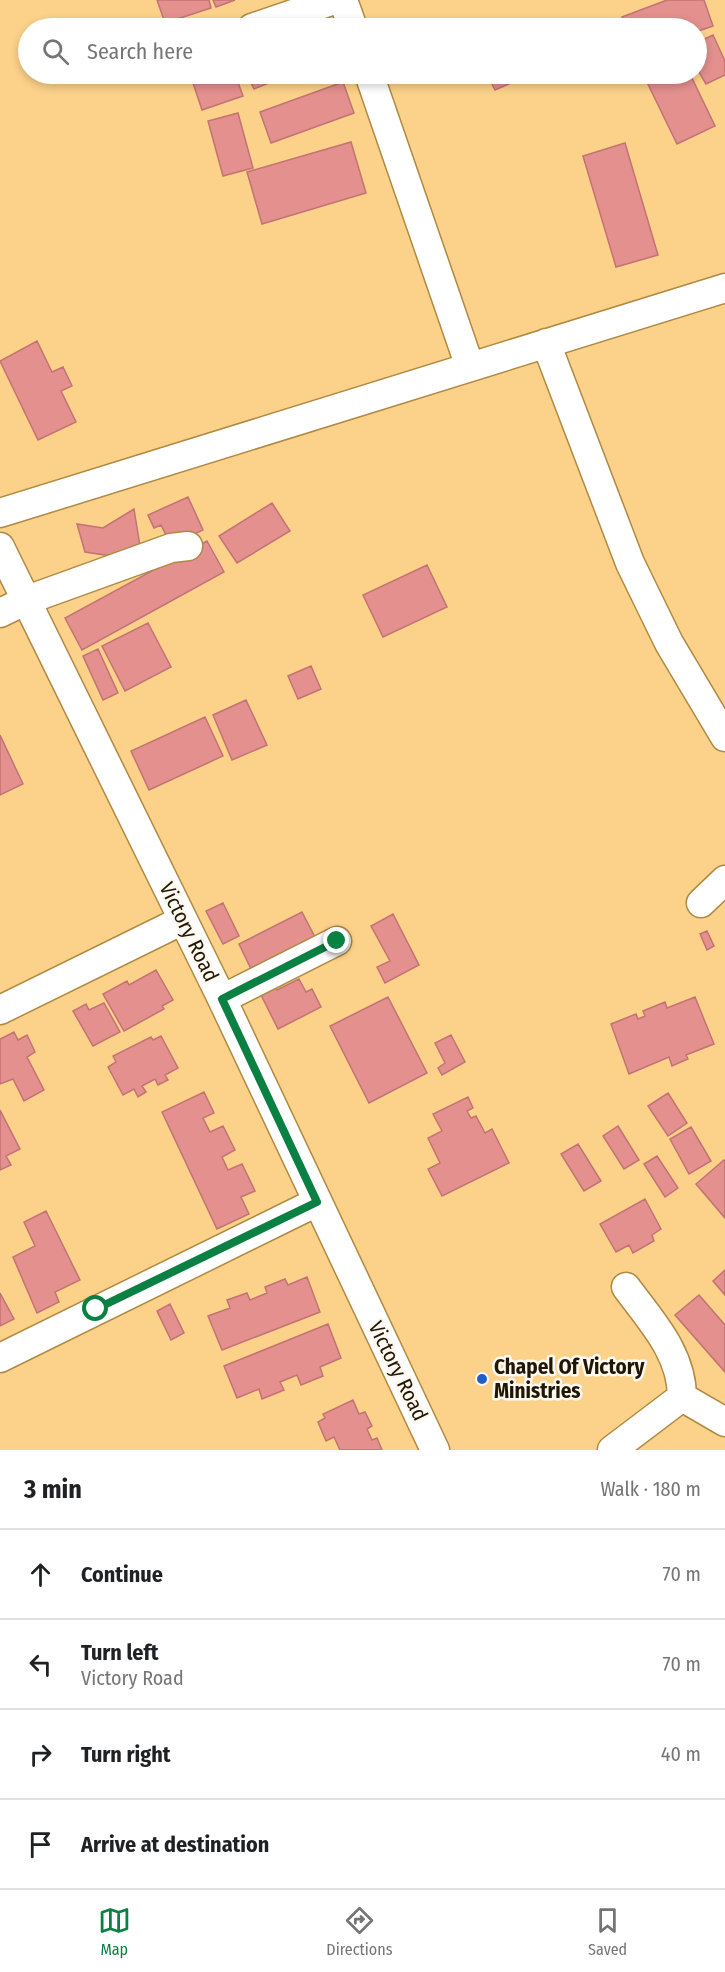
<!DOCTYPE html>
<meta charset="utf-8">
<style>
:root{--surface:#fff;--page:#f6f6f6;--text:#202124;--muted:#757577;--line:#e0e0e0;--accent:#0b8043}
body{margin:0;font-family:"Fira Sans Condensed",sans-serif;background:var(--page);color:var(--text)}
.stop{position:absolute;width:18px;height:18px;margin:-14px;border:4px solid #0b8043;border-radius:50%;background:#fff}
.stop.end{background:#0b8043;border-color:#fff;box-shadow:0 2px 6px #0008}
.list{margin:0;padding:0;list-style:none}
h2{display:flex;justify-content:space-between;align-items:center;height:78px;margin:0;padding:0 24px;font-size:26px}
h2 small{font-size:20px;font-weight:400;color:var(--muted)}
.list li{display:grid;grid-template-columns:39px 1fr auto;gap:18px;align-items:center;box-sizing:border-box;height:90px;padding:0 24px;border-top:2px solid var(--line)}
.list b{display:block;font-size:22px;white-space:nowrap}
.list p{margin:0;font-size:20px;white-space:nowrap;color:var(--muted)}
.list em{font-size:20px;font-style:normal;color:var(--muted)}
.icon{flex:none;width:33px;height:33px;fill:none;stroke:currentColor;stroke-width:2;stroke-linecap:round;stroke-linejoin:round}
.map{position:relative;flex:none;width:725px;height:1450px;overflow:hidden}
.search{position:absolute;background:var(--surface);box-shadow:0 3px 9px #0003;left:18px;right:18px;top:18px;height:66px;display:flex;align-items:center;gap:15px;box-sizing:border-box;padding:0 21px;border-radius:33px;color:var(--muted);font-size:22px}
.sheet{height:438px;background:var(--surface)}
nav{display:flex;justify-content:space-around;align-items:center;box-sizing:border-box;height:84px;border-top:2px solid var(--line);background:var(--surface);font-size:16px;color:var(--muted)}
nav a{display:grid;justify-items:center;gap:3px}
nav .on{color:var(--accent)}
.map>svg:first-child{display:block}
.building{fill:#e3908f;stroke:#c37373;stroke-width:1.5}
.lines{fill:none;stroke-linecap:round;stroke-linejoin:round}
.minor-casing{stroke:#b08942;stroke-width:31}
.minor{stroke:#fff;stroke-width:28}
.route{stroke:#0b8043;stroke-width:8}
.poi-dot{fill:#205ecb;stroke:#fdf9f2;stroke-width:2}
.labels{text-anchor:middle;stroke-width:5;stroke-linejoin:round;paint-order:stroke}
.street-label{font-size:21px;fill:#211601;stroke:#fdf9f2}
.poi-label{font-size:21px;font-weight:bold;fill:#211601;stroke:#fdf9f2;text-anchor:start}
</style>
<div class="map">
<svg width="725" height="1450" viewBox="0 0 725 1450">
<rect width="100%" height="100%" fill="#fcd28a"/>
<path class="building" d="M157 0H209L211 8 165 23Z
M213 0H235L216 7Z
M667 0H704L713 26 696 32V28H627L622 17Z
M713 35 725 61V75L706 84 696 67V43Z
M203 74H235L243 96 202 110 191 77Z
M247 74H288L289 75 254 89Z
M487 74H531L495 90Z
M643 74H690L715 126 677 144Z
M343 82 354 113 271 143 260 112Z
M238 113 253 168 223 176 208 121Z
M351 142 366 193 262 224 247 172Z
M625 143 658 255 616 267 583 156Z
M37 341 52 372 63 367 72 386 61 391 76 422 38 440 0 361Z
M188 497 203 530 171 545 161 525 154 528 148 515Z
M272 503 290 531 237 563 219 536Z
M134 509 140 546 118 557 85 552 77 524 103 528Z
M207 541 224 572 82 650 65 618Z
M427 565 447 607 383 637 363 595Z
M148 623 171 667 125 691 102 646Z
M98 649 118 693 103 700 83 656Z
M311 666 321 689 298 699 288 676Z
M246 700 267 745 232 760 213 715Z
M205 717 223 756 149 790 131 751Z
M0 735 23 784 0 795Z
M223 903 239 936 223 944 206 911Z
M302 912 317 941 253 973 239 944Z
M393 914 419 965 385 983 377 967 390 961 371 926Z
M707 931 714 946 707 950 700 934Z
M156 970 173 1000 162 1006 164 1009 124 1031 103 994 127 981 129 985Z
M299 979 306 992 312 989 321 1007 278 1029 259 991 274 983 277 990Z
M388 997 427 1073 369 1103 330 1026Z
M695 997 714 1044 686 1055 688 1059 672 1066 669 1057 629 1074 611 1024 636 1014 638 1019 645 1016 643 1011 665 1002 667 1008Z
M104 1003 120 1032 93 1046 73 1011 86 1004 89 1010Z
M14 1032 18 1040 27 1035 35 1052 27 1057 44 1090 24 1101 13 1079 0 1084V1039Z
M451 1035 465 1062 442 1075 438 1068 445 1063 435 1043Z
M161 1036 178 1068 165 1075 168 1080 158 1085 155 1079 142 1086 146 1092 138 1097 134 1089 123 1095 108 1067 116 1062 113 1056 151 1037 153 1040Z
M204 1092 214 1113 203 1118 210 1132 223 1126 235 1150 222 1157 228 1170 242 1164 255 1191 241 1197 249 1214 217 1229 162 1112Z
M668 1093 687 1123 668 1136 648 1106Z
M468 1097 473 1108 467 1111 471 1118 476 1116 485 1133 492 1129 509 1163 442 1196 428 1169 440 1163 428 1138 442 1131 433 1114Z
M0 1110 20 1149 6 1156 11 1165 0 1170Z
M618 1126 639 1160 624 1169 603 1136Z
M691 1127 711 1161 689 1174 670 1139Z
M578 1144 601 1181 584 1191 561 1154Z
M657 1156 678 1188 665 1197 644 1164Z
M724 1160 725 1161V1218L696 1184Z
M645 1199 661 1229 652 1235 654 1241 633 1253 629 1245 616 1252 600 1224Z
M46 1211 80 1280 55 1292 59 1302 37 1313 13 1257 35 1246 24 1222Z
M725 1270V1295L713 1281Z
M307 1277 320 1312 222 1350 208 1316 230 1308 227 1300 247 1293 250 1300 267 1293 265 1287 285 1279 288 1285Z
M0 1293 14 1319 0 1326Z
M699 1295 725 1325V1372L675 1315Z
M170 1304 184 1333 171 1340 157 1311Z
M328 1324 341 1358 320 1367 323 1376 301 1385 297 1375 280 1382 284 1390 262 1399 259 1389 237 1398 224 1366Z
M353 1400 359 1414 365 1412 372 1426 367 1429 372 1440 377 1438 382 1450H340L334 1437 326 1441 318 1422 325 1418 323 1414Z"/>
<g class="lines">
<defs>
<path id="minor" d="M343 0 353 28
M252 28 334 0
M369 74 470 367
M546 343 630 563 669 643 725 737
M0 513 725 288
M0 547 222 999 435 1450
M0 613 27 600 171 548 188 546
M701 903 725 880
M222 999 337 941
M0 1010 183 920
M0 1358 317 1202
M682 1397 725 1422
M612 1450 682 1397C682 1353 651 1321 626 1287"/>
</defs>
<use href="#minor" class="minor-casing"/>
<use href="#minor" class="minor"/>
</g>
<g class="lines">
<path class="route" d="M96 1309 317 1202 222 999 337 941"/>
</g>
<circle class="poi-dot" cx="482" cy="1379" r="6"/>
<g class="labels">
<g class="street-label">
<text transform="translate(189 932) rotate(64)" y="7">Victory Road</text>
<text transform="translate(398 1371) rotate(64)" y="7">Victory Road</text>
</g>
<g class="poi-label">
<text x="494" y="1374">Chapel Of Victory<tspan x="494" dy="24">Ministries</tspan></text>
</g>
</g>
</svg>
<div class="stop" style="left:96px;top:1309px"></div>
<div class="stop end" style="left:337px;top:941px"></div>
<div class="search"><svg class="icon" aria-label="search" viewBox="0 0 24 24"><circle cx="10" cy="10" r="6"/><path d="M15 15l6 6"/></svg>Search here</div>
</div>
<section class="sheet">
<h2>3 min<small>Walk · 180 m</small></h2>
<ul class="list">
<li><svg class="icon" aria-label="ahead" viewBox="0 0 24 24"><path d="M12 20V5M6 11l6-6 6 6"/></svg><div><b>Continue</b></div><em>70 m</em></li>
<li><svg class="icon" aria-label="left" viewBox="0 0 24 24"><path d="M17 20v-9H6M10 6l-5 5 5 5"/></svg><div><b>Turn left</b><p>Victory Road</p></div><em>70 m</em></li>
<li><svg class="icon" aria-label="right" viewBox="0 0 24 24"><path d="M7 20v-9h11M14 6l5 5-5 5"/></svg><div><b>Turn right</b></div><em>40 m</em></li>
<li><svg class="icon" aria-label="arrive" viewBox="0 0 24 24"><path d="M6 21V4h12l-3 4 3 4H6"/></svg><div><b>Arrive at destination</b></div></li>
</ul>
</section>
<nav>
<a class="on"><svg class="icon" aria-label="map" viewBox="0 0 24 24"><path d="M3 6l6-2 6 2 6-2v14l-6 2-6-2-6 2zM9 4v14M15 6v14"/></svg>Map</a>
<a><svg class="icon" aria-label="directions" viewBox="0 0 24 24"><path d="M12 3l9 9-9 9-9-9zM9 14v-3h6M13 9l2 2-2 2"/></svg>Directions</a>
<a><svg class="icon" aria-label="saved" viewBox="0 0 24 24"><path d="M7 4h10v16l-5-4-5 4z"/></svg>Saved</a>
</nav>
